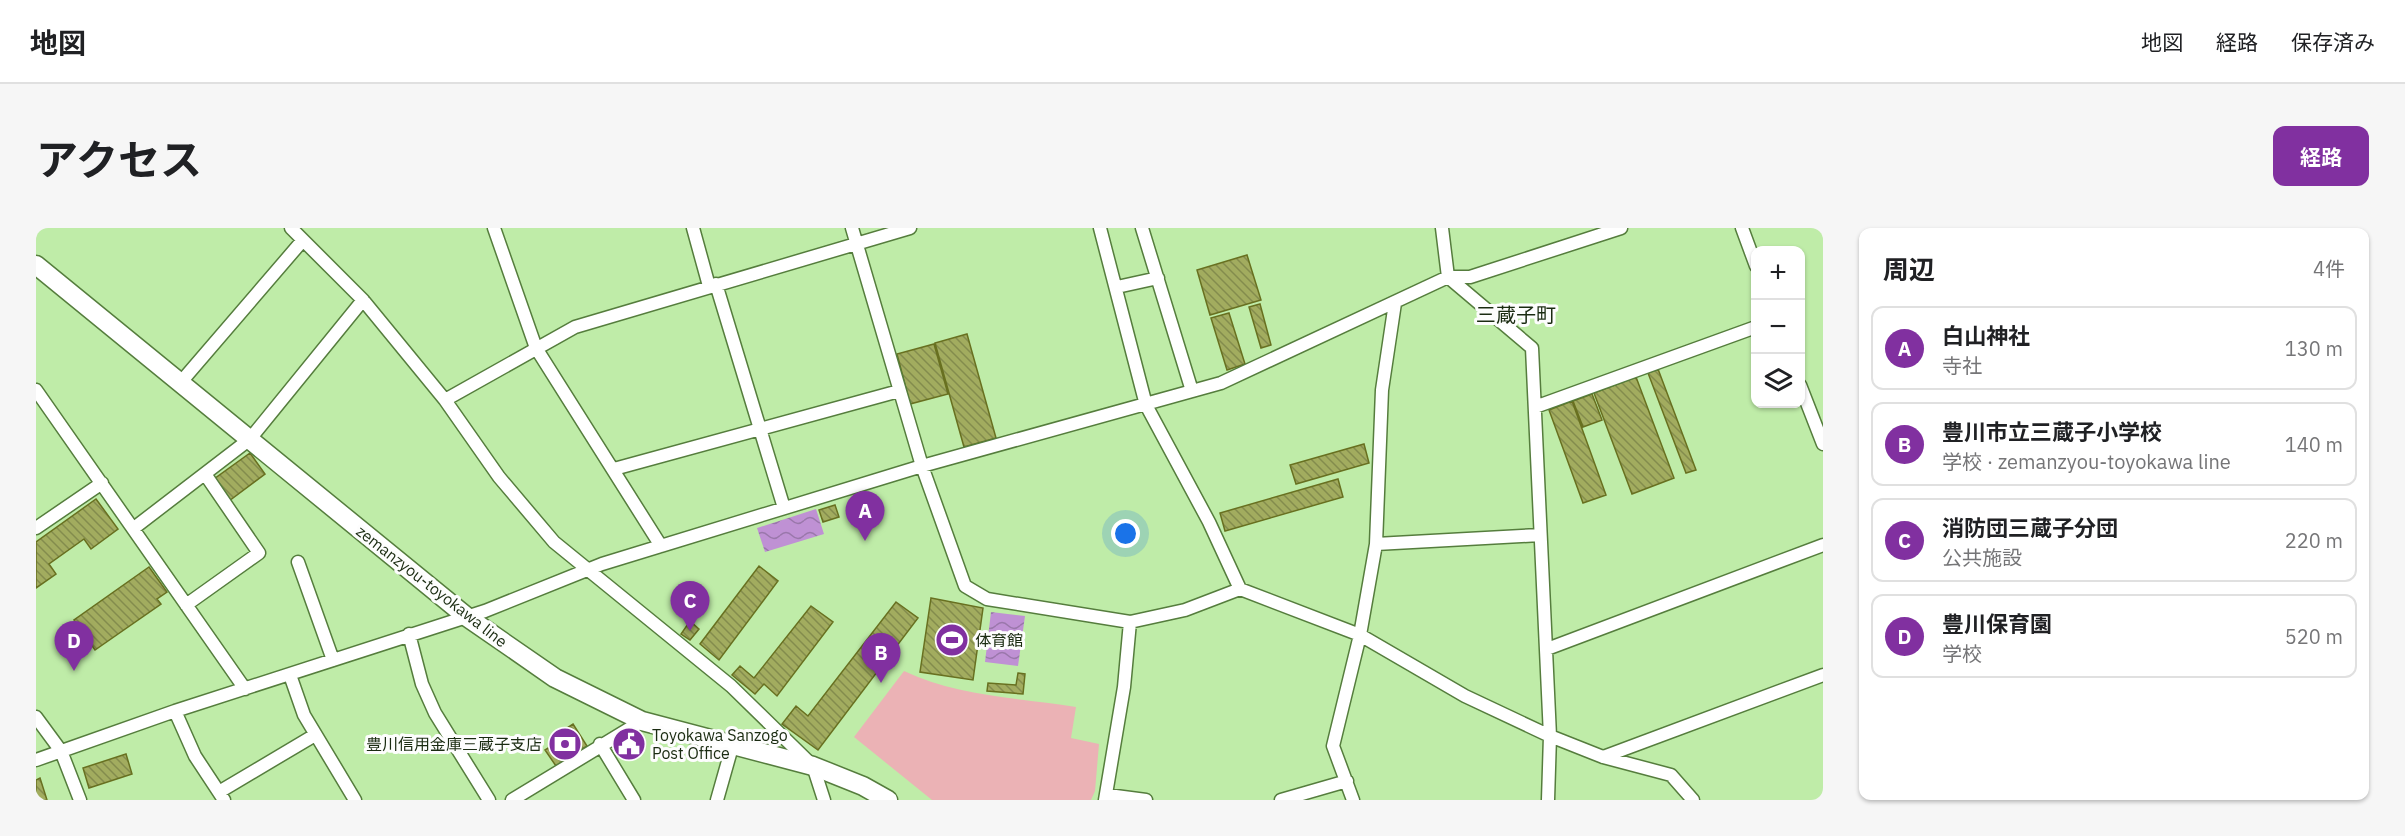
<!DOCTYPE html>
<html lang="ja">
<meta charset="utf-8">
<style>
:root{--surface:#fff;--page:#f6f6f6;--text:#202124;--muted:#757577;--line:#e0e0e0;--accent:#8130a0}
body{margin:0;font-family:"IBM Plex Sans","Noto Sans JP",sans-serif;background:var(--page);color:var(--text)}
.controls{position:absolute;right:18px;top:18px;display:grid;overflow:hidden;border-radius:12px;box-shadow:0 2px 4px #0004}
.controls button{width:54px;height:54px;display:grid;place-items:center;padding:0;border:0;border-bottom:2px solid var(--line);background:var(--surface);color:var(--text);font:30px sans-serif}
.you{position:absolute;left:1090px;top:306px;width:21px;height:21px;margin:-15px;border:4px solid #fff;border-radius:50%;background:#1a73e8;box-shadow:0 0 0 9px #1a73e833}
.badge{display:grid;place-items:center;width:39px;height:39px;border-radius:50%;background:var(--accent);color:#fff;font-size:20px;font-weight:700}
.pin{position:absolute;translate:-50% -50px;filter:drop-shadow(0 2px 3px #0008)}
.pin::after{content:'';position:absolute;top:32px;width:21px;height:18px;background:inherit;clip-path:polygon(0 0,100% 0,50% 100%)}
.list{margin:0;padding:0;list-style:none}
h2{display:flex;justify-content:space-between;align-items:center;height:78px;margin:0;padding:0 24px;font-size:26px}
h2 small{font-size:20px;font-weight:400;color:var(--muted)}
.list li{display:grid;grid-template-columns:39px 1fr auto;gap:18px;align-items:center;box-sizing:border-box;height:84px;margin:0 12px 12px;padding:0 12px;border:2px solid var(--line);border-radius:12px}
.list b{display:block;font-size:22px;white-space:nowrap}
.list p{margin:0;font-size:20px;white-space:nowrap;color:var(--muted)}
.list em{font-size:20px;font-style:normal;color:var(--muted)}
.icon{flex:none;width:33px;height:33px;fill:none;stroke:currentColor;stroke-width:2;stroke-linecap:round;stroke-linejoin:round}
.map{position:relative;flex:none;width:1787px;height:572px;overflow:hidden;border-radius:12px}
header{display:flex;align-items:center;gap:36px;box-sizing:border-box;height:84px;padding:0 30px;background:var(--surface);border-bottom:2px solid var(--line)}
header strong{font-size:28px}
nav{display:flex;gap:33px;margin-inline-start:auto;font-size:21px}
.intro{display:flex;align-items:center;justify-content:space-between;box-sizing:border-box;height:144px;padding:0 36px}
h1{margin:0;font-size:42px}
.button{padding:15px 27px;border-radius:12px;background:var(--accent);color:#fff;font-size:21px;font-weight:700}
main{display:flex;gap:36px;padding:0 36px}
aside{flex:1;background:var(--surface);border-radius:12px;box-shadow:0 2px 4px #0004}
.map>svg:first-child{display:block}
.pitch{fill:#ebb2b5}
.water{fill:url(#water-waves)}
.building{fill:url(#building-back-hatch);stroke:#687020;stroke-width:1.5}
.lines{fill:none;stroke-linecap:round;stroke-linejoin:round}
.minor-casing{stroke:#557d3d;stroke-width:15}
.secondary-casing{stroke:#557d3d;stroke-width:21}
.minor{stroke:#fff;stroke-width:12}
.secondary{stroke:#fff;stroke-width:18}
.labels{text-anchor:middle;stroke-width:6;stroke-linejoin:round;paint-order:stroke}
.street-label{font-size:16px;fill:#1a2b11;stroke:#fdfdfd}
.poi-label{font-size:16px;fill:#1a2b11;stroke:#fdfdfd;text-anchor:start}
.quarter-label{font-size:20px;fill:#1a2b11;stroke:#fdfdfd}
</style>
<header>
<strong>地図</strong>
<nav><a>地図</a><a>経路</a><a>保存済み</a></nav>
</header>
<div class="intro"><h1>アクセス</h1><a class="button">経路</a></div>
<main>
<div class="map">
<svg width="1787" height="572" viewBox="0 0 1787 572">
<defs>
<pattern id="water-waves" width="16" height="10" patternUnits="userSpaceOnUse" patternTransform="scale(1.5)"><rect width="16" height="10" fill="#bf91d4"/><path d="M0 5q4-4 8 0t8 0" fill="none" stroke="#9a77ab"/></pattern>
<pattern id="building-back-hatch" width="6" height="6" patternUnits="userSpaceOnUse" patternTransform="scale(1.5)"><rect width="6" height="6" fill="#a2ac5f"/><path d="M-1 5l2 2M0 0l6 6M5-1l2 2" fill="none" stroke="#838c4d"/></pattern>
</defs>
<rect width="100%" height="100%" fill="#bfeca8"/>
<path class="pitch" d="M868 443C920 468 984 470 1040 479L1035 510 1063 516 1059 563 1055 572H896L818 509Z"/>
<path class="water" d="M780 281 788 306 729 324 721 300Z
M955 384 989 388 982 438 949 434Z"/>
<path class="building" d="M1211 27 1225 72 1174 87 1161 42Z
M1224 76 1235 117 1225 120 1213 79Z
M1193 85 1209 136 1191 142 1175 90Z
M931 106 960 210 928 219 899 115Z
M898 116 912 166 874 176 861 126Z
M1622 141 1660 242 1650 245 1612 145Z
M1600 149 1638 250 1596 266 1558 165Z
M1556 166 1566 192 1547 199 1537 173Z
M1536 173 1570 267 1547 275 1513 182Z
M1328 216 1333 235 1260 256 1254 237Z
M214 225 229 246 193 273 178 251Z
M1302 251 1307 269 1189 303 1184 285Z
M60 271 82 301 55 321 48 311 13 336 20 346 0 360V314Z
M799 277 803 289 787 294 783 282Z
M723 338 742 353 683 432 664 416Z
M113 339 131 364 121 371 125 376 59 422 38 392Z
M895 370 947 380 937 452 884 444Z
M860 374 882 390 782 522 746 496 760 478 772 488Z
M775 378 797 394 741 468 728 456 719 466 696 447 704 438 718 450Z
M654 393 663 401 654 412 645 406Z
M982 445 989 446 987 466 951 463 952 455 980 457Z
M537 496 551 518 520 538 509 522 517 517 514 511Z
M602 505 608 516 586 530 579 519Z
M90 526 96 546 53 560 47 540Z
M4 550 11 572H0V552Z"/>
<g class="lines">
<defs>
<path id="minor" d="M255 0 327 72 409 172 463 249 518 314 695 458 777 538 788 572
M458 0 500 120 625 318
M657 0 673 58
M816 0 886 238 929 358 951 371 1094 394 1149 382 1204 361
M1064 0 1110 177 1173 294 1204 361 1324 407 1429 468 1514 508 1567 529 1635 547 1657 572
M1106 0 1156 163
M1406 0 1412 49 1496 120 1514 508 1512 572
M1706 0 1720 38
M680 56 748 280
M1081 59 1122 50
M145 154 267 12
M1764 157 1787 216
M0 162 209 461
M409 172 539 99 874 0
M1499 179 1720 99
M578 241 863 163
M0 300 66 255
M98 300 214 211 327 72
M1340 316 1504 307
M262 334 297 432
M150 377 223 325 169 246
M373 406 386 456 399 485 453 572
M1511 421 1787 317
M254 447 268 487 319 572
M139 483 159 528 188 572
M0 489 25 523 44 572
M564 516 598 572
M1567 529 1787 447
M0 532 139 483 449 383 566 336 886 238 1185 155 1412 49H1434L1585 0
M183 564 279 507
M1072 567 1110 572
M476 572 606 493
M681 572 696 519
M1069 572 1088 459 1094 394
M1245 572 1311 553
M1317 572 1297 518 1324 407 1340 316 1346 162 1359 75"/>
<path id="secondary" d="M0 37 431 389 519 450 606 493 777 538 827 558 852 572"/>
</defs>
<use href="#minor" class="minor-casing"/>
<use href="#secondary" class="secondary-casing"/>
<use href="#minor" class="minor"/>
<use href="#secondary" class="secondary"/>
</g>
<defs>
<symbol id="stadium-disc" viewBox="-11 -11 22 22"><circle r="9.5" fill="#8130a0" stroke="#fdfdfd"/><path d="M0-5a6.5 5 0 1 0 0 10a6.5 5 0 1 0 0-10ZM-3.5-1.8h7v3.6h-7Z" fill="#fff"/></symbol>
<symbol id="bank-disc" viewBox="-11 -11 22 22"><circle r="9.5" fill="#8130a0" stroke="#fdfdfd"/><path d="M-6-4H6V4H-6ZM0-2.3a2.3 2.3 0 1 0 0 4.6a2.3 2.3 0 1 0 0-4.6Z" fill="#fff"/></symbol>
<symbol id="civic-disc" viewBox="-11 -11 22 22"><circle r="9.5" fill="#8130a0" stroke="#fdfdfd"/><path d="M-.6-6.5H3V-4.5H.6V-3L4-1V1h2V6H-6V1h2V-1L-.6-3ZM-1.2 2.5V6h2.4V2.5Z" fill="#fff"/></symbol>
</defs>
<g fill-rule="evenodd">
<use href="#stadium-disc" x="897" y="393" width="38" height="38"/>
<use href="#bank-disc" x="510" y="497" width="38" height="38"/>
<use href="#civic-disc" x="574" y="497" width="38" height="38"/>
</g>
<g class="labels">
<g class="street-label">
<text transform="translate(396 358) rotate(38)" y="6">zemanzyou-toyokawa line</text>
</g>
<g class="poi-label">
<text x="939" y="418">体育館</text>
<text x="616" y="513">Toyokawa Sanzogo<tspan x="616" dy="18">Post Office</tspan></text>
<text x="506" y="522" text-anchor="end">豊川信用金庫三蔵子支店</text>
</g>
<g class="quarter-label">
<text x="1480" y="94">三蔵子町</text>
</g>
</g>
</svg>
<div class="controls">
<button>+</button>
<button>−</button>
<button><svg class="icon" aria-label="layers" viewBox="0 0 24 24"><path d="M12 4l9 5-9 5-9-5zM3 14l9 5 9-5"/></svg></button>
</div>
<div class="you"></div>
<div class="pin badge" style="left:829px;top:313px">A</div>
<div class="pin badge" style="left:845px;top:455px">B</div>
<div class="pin badge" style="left:654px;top:403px">C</div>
<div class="pin badge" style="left:38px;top:443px">D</div>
</div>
<aside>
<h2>周辺<small>4件</small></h2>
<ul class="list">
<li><span class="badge">A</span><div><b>白山神社</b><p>寺社</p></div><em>130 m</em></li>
<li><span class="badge">B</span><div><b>豊川市立三蔵子小学校</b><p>学校 · zemanzyou-toyokawa line</p></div><em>140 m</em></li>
<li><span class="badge">C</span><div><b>消防団三蔵子分団</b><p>公共施設</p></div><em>220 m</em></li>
<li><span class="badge">D</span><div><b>豊川保育園</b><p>学校</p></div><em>520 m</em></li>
</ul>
</aside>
</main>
